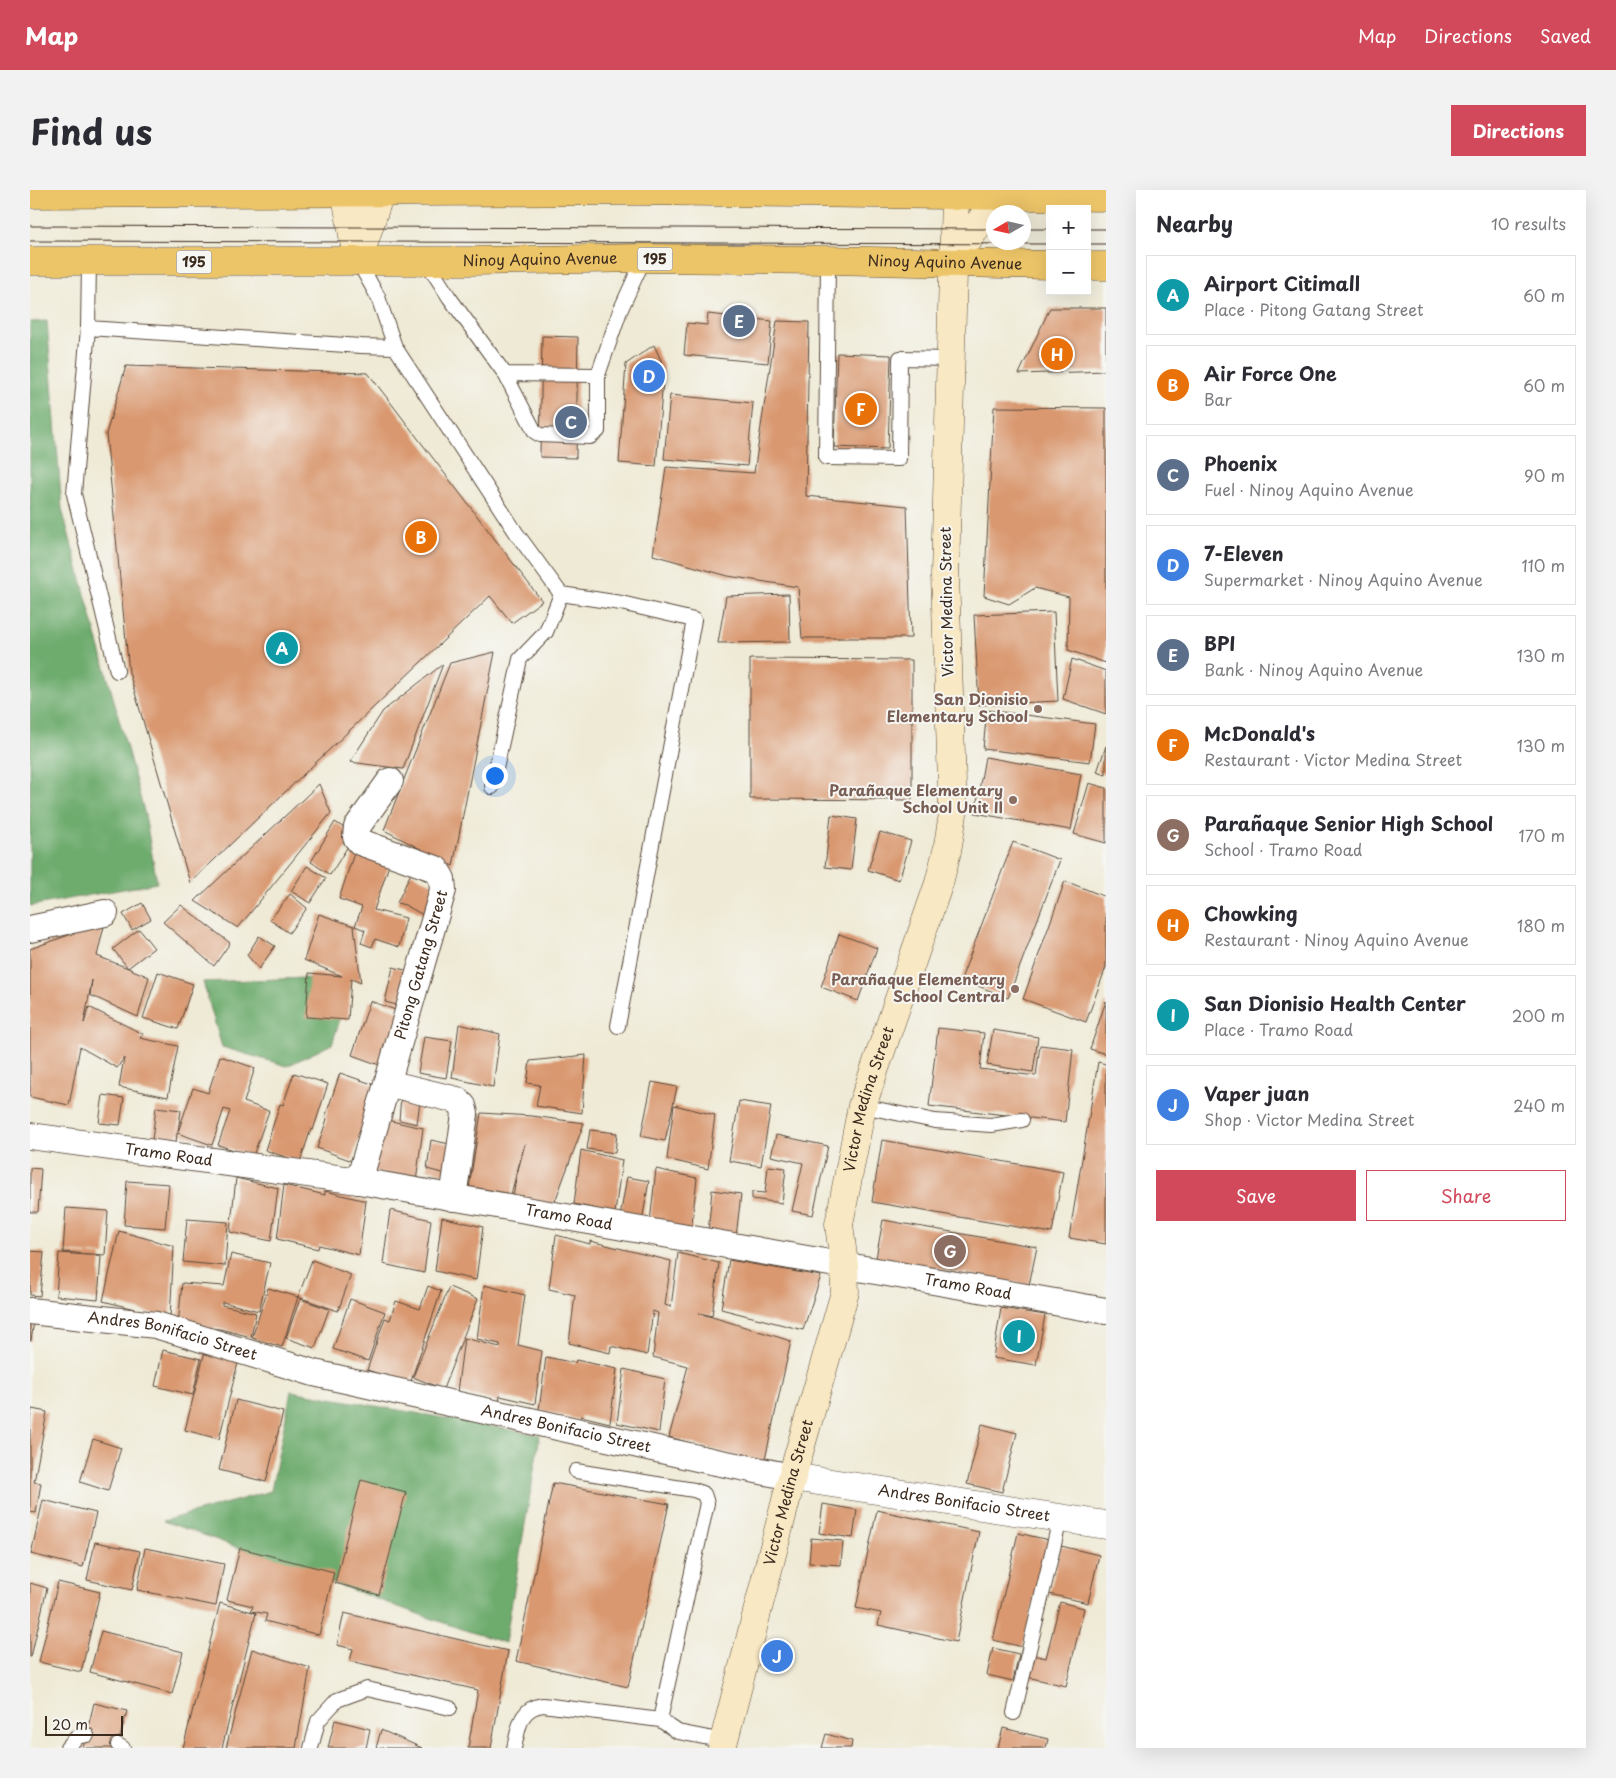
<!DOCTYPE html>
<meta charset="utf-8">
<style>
:root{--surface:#fff;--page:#f2f2f3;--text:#2b2b33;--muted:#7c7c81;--line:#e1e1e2;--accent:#d1495b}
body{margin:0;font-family:"Playpen Sans",sans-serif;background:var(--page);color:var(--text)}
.controls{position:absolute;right:15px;top:15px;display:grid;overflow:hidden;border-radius:0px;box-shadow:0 5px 20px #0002}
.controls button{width:45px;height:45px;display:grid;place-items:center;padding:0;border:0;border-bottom:1px solid var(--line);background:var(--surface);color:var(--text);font:25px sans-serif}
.compass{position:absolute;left:956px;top:15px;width:45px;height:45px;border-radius:50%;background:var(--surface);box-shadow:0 5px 20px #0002;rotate:261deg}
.scale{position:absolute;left:15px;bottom:12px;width:78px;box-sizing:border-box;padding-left:5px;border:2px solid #3b2a1e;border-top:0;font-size:14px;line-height:18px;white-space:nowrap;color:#3b2a1e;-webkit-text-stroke:4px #f6f6f2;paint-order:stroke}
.you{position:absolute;left:464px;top:585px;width:18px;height:18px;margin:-12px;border:4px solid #fff;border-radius:50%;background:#1a73e8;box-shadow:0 0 0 8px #1a73e833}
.badge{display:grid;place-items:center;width:32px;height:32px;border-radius:50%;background:var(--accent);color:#fff;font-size:16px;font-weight:700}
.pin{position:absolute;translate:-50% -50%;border:2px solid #fff;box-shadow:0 1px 5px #0006}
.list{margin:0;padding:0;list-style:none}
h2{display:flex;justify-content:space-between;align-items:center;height:65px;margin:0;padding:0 20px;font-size:21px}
h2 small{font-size:16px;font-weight:400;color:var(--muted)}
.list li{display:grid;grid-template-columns:32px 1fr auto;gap:15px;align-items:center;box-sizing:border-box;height:80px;margin:0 10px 10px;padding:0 10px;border:1px solid var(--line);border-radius:0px}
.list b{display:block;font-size:19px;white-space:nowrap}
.list p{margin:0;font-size:16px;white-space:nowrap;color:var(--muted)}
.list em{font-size:16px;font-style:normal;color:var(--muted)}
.actions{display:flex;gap:10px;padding:15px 20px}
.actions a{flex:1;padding:11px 0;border:1px solid var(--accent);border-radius:0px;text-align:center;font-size:18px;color:var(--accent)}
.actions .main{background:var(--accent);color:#fff}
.map{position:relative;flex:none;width:1076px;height:1558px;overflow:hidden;border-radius:0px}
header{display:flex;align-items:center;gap:30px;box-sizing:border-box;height:70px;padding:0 25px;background:var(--accent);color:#fff}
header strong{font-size:24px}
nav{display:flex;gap:28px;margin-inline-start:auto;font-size:18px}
.intro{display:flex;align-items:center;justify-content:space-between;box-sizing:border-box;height:120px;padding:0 30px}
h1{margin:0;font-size:35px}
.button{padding:12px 22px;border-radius:0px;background:var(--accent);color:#fff;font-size:18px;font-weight:700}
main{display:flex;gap:30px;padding:0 30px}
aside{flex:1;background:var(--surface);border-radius:0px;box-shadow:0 5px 20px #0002}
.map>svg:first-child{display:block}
.forest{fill:#6eac6e;stroke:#546b46}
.building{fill:#d99870}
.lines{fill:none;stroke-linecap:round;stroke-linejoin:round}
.service-casing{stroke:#564739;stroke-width:16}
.minor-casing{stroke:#564739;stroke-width:28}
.tertiary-casing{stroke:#564739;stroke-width:29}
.secondary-casing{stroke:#564739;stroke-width:29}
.primary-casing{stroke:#564739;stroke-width:29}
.motorway-casing{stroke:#564739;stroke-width:29}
.service{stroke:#fff;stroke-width:14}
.minor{stroke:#fff;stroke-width:26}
.tertiary{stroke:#fff;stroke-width:28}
.secondary{stroke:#f8e8c3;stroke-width:28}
.primary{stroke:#edc569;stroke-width:28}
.motorway{stroke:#edc569;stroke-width:28}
.tram{stroke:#3b2a1e;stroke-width:1}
.education-dot{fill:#8d6e63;stroke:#f6f6f2;stroke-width:2}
.labels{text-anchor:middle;stroke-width:4;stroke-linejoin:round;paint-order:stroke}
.shield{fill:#f6f6f2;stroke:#73675e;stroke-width:1}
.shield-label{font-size:14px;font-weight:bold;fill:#3b2a1e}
.street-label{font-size:15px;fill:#3b2a1e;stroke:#f6f6f2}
.education-label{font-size:15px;font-weight:bold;fill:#785e54;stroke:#f6f6f2;text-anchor:end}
</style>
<header>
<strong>Map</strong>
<nav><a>Map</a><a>Directions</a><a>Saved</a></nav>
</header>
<div class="intro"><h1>Find us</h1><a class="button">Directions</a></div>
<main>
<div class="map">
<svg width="1076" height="1558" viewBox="0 0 1076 1558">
<rect width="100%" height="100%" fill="#f6f6f2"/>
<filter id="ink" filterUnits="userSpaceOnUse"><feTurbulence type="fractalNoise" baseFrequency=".02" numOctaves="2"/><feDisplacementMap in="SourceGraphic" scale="10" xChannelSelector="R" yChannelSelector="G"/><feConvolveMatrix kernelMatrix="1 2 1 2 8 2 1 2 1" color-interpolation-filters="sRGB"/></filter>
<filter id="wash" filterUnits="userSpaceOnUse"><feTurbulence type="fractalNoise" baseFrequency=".0096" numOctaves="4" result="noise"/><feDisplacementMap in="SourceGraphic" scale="20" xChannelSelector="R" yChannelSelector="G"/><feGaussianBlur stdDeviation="1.12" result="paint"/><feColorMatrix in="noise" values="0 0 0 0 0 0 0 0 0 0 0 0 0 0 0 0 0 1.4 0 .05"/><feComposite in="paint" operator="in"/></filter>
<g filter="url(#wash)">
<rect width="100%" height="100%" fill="#efead5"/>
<path class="forest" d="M17 131 32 319 115 625 127 693 0 716V132Z
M275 788 321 797 302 854 257 876 192 857 173 792Z
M261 1201 510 1245 475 1453C359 1417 248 1370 133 1331L241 1301Z"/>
<g id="blocks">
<path class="building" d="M1020 118H1076V181L989 184Z
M678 124 742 131 738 173 654 165 657 133 677 135Z
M747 131 779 132 776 306 877 316 881 448H772L768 397 698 386 623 365 636 277 724 283Z
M512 146 548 147 546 268 510 267Z
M624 155 634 177 626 276 589 273 596 174Z
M807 163 861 165 858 259 804 257Z
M96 176 338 183 512 411 482 433 460 406 160 693 99 482 76 244Z
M640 205 723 213 717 276 634 269Z
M964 217 1076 218V473L1038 460 1039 407 1005 398 979 414 954 406Z
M759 404 760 452 688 453 696 406Z
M1024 422 1028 511 949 515 944 425Z
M465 462 423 676 354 640 420 473Z
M720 469 882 470V610L720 609Z
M1042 469 1076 481V524L1033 509Z
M413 474 373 579 320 572 353 521Z
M957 520 1065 534 1060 572 953 559Z
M1076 556V585L1067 582Z
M955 567 1051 584 1041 640 945 623Z
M1059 593 1076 598V653L1044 644Z
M289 594 301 623 208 738 165 711Z
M801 625 827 629 821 680 795 677Z
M305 632 325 645 300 685 281 672Z
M850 642 881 651 869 690 838 680Z
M983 652 1030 670 978 808 931 789Z
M324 663 359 675 344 720 376 728 369 757 345 749 342 757 331 753 335 740 325 736 332 717 309 709Z
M277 676 296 688 280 713 261 701Z
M381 683 409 697 395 726 375 715 367 713Z
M1035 691 1076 707V777L1056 832 993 809Z
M260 704 277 718 259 743 240 730Z
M112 713 121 729 102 740 93 724Z
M151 715 200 753 184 776 133 732Z
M289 724 324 736 331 793 321 789 318 830 276 827 279 783 312 786 274 770Z
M75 732 67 766 98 778 83 759 109 739 124 758 98 778 119 787 108 827 60 805 62 790 54 833 59 817 113 844 110 848 148 856 138 907 89 897 94 868 87 878 50 857 39 915 0 907V759Z
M809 744 847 758 828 811 791 797Z
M229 746 245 756 229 779 217 765Z
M363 777 383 782 375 817 355 812Z
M128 782 163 794 148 839 113 828Z
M340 811 374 823 355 877 322 865Z
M1076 811V864L1060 859Z
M429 834 470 844 463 897 422 888Z
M908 838 954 843 950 879 1006 886 1010 855 1043 859 1035 932 899 916Z
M963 840 1008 847 1003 882 957 875Z
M394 847 422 851 416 888 388 883Z
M556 865 552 923 506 916 510 895 497 893 500 871Z
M190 866 225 878 214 912 239 921 223 966 188 955 200 921 194 919 182 955 147 943 145 962 121 959 126 917 151 920 148 942 163 898 178 903Z
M1068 872 1076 874V1054L1039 1048Z
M264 883 298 894 283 940 281 939 270 972 235 960 250 914 253 915Z
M310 883 345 895 322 971 287 958 297 929 295 928Z
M622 892 647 897 635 951 611 946Z
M73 905 94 908 90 935 69 933Z
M371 907 390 911 387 934 369 930Z
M709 911 741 916 731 976 699 971Z
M644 915 685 925 678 979 637 969Z
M451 923 502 926 554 933 524 1014H482L486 988 495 953 480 1008 439 998Z
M352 929 393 938 386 992 345 982Z
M560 940 587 943 585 963 557 959Z
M746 945 798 956 783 1025 762 1021 773 973 741 966Z
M401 950 424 955 420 985 397 979Z
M852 950 1033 982 1022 1043 842 1012Z
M551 960 592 970 585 1023 544 1014Z
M738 976 756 978 752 1013 722 1009V1002L735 1003Z
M0 978 11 979 8 1022H0Z
M626 979 667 988 661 1042 620 1032Z
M597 987 619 991 612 1031 590 1027Z
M206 988 248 998 241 1051 200 1042Z
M97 991 139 994 135 1038 94 1035Z
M254 995 295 1005V1001L336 1011 329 1065 289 1055 288 1059 247 1049Z
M682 1000 711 1004 706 1047 678 1044Z
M36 1018 78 1021 75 1065 33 1062Z
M360 1020 401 1030 394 1083 353 1074Z
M412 1027 453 1037 446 1090 405 1081Z
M157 1029 198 1032 195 1076 153 1072Z
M853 1030 1007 1057 999 1095 846 1068Z
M89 1041 144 1056 140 1128 73 1111Z
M526 1045 560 1054V1051L641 1071 635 1115 641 1117 648 1063 689 1073 682 1126 669 1123 761 1151 734 1274 639 1247 658 1176 623 1167 628 1123 623 1121 617 1165 581 1156 580 1163 539 1153 545 1105 519 1099Z
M0 1061 14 1062 10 1106 0 1105Z
M29 1063 71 1066 68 1110 26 1106Z
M201 1064 240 1073 229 1121 192 1112V1115L226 1123 221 1147 190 1139 148 1136 152 1093 194 1096Z
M282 1070 321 1085 308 1121 268 1107Z
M699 1070 791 1086 773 1140 691 1119Z
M454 1095 495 1105 488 1155 512 1161 505 1214 470 1206 469 1212 427 1202 434 1148 470 1157V1154L447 1149Z
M398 1096 411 1101 380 1194 337 1180 355 1128 360 1130 366 1111 390 1119Z
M419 1097 448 1109 413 1199 383 1187Z
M238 1098 268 1107 252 1157 222 1148Z
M270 1109 299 1119 285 1158 256 1148Z
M320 1109 355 1122 338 1171 303 1159Z
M971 1118 1015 1125 1006 1175 963 1168Z
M0 1130 4 1131 1 1151H0Z
M133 1160 171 1169 163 1205 125 1196Z
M175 1161 209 1169 189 1249 155 1240Z
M516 1167 545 1173 546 1170 587 1179 580 1233 551 1226 550 1230 509 1220Z
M594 1179 635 1189 629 1242 587 1233Z
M206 1210 253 1222 236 1292 189 1280Z
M2 1219 17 1222 4 1292 11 1293 6 1323 0 1322V1229Z
M952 1234 987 1243 972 1302 937 1294Z
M63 1249 91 1258 78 1301 50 1292Z
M331 1290 376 1302 349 1405 305 1393Z
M523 1293 639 1314 598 1497 486 1471Z
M13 1310 66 1323 53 1377 1 1364Z
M793 1314 827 1320 823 1348 789 1343Z
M847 1320 949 1342 926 1452 848 1435 851 1423 826 1418Z
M988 1343 1019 1350 993 1457 963 1450Z
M781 1348 813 1351 811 1375 779 1373Z
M65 1352 110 1361 102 1400 57 1390Z
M1031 1356 1069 1365 1058 1413 1019 1404Z
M115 1358 194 1374 186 1416 107 1400Z
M210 1358 304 1382 289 1445 235 1431 237 1424 221 1421 223 1416 197 1410Z
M28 1392 70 1402 51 1482 9 1472Z
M0 1393 17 1398 1 1467H0Z
M1030 1412 1054 1418 1036 1496 997 1487 1003 1465 1016 1468Z
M190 1413 226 1423 192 1558H153Z
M314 1423 478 1461 461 1558H438L448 1500 320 1471 323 1459 307 1455Z
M71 1441 153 1462 142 1504 60 1482Z
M963 1458 989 1464 983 1491 957 1485Z
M222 1459 280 1478 266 1558H196Z
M64 1513 97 1521 87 1558H53Z
M305 1530 340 1539 336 1558H298Z
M973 1538 1018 1549 1016 1558H968Z
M351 1540 392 1558H346Z
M796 1544 822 1551 821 1558H792Z"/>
</g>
</g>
<g filter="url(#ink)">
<use href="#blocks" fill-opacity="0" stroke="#564739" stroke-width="1"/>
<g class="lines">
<defs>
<path id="service" d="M798 70 796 268 869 269 870 168 920 169
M328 71 348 107 365 157 487 344 531 404 591 413 664 430 588 836
M396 71 419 107 475 184 505 242 510 245 560 247 568 241V185L590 121 614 68
M59 72 58 138 44 304 87 481
M58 138 331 156 365 157
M475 184 568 185
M462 597 490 469 516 442 531 404
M832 916 905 931 961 935 992 930
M546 1281 664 1300 674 1304 677 1313 630 1530
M984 1523 1030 1329
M88 1555 93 1558
M37 1558 47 1547 57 1545
M281 1558 288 1531 307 1510 337 1499 420 1518
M484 1558C489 1538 489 1518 513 1515L630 1530 648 1542 694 1551"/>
<g id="minor">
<path d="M0 739 75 723"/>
<path d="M357 893 427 910 433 916 435 924 423 1008"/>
<path id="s1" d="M0 946 329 991 1076 1121"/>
<path id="s2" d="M329 991 413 700 412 689 406 679 330 652 326 647 327 637 360 591"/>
<path id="s3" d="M0 1121 126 1135 284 1183 681 1271 762 1287"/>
</g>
<g id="tertiary">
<path id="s4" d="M762 1287 1076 1335"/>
</g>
<g id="secondary">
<path d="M315 0 327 68"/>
<path d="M328 71 351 0"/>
<path d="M923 73 967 6"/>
<path id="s5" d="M692 1558 762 1287 815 1102 814 1075 809 1034 832 916 909 693 917 661 923 624 915 385 925 6"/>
</g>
<g id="primary">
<path d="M0 4 608 1 1076 7"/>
<path id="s6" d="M0 71H445L614 68 798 70 1020 75"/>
<path d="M1057 76H1076"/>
</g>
<path id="motorway" d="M925 6V0
M967 6V0"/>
</defs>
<use href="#service" class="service-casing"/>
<use href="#minor" class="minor-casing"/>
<use href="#tertiary" class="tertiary-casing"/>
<use href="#secondary" class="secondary-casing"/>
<use href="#primary" class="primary-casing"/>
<use href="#motorway" class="motorway-casing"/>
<use href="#service" class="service"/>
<use href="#minor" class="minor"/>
<use href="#tertiary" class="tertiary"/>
<use href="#secondary" class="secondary"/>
<use href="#primary" class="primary"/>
<use href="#motorway" class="motorway"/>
<path class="tram" d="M0 36 964 39
M994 39H1020
M1057 39H1076
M0 51 1020 54
M1057 54H1076"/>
</g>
</g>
<g class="education-dot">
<circle cx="1008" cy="519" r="5"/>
<circle cx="983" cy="610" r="5"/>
<circle cx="985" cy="799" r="5"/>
</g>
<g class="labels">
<g class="shield">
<rect x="607.5" y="57.5" width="35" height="23" rx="4"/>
<rect x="146.5" y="60.5" width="35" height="23" rx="4"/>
</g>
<g class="shield-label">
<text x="625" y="74">195</text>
<text x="164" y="77">195</text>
</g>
<g class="street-label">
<text dy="5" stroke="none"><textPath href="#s6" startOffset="510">Ninoy Aquino Avenue</textPath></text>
<text dy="5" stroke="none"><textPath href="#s6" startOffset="915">Ninoy Aquino Avenue</textPath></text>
<text transform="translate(917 412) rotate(-91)" y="5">Victor Medina Street</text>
<text dy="5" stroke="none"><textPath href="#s2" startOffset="225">Pitong Gatang Street</textPath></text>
<text dy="5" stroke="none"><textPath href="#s5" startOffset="669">Victor Medina Street</textPath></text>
<text dy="5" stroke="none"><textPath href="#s1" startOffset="140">Tramo Road</textPath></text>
<text dy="5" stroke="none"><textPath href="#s1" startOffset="545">Tramo Road</textPath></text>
<text dy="5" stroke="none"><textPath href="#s1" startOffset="950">Tramo Road</textPath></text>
<text dy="5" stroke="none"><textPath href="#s3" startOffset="145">Andres Bonifacio Street</textPath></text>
<text dy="5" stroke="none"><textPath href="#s3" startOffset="550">Andres Bonifacio Street</textPath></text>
<text dy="5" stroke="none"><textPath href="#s5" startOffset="264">Victor Medina Street</textPath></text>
<text dy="5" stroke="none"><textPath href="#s4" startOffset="174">Andres Bonifacio Street</textPath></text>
</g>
<g class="education-label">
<text x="998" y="515">San Dionisio<tspan x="998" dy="17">Elementary School</tspan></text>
<text x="973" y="606">Parañaque Elementary<tspan x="973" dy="17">School Unit II</tspan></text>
<text x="975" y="795">Parañaque Elementary<tspan x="975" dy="17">School Central</tspan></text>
</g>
</g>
</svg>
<div class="controls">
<button>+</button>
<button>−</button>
</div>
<svg class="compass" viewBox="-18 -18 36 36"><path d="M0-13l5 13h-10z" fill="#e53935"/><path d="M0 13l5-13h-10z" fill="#7c7c81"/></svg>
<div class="scale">20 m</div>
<div class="you"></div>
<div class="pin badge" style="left:252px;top:458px;background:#0f9aa8">A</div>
<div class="pin badge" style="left:391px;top:347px;background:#e8710a">B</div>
<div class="pin badge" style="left:541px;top:232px;background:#5c6f8a">C</div>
<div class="pin badge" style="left:619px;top:186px;background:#3f7fe0">D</div>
<div class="pin badge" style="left:709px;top:131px;background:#5c6f8a">E</div>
<div class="pin badge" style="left:831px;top:219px;background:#e8710a">F</div>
<div class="pin badge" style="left:920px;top:1061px;background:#8d6e63">G</div>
<div class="pin badge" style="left:1027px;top:164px;background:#e8710a">H</div>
<div class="pin badge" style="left:989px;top:1146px;background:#0f9aa8">I</div>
<div class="pin badge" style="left:747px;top:1466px;background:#3f7fe0">J</div>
</div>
<aside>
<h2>Nearby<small>10 results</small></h2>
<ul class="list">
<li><span class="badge" style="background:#0f9aa8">A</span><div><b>Airport Citimall</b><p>Place · Pitong Gatang Street</p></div><em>60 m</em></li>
<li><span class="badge" style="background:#e8710a">B</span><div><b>Air Force One</b><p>Bar</p></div><em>60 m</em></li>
<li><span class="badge" style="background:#5c6f8a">C</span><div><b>Phoenix</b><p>Fuel · Ninoy Aquino Avenue</p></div><em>90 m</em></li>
<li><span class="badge" style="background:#3f7fe0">D</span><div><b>7-Eleven</b><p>Supermarket · Ninoy Aquino Avenue</p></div><em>110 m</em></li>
<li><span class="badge" style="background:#5c6f8a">E</span><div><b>BPI</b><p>Bank · Ninoy Aquino Avenue</p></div><em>130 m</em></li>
<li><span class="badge" style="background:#e8710a">F</span><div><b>McDonald's</b><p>Restaurant · Victor Medina Street</p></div><em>130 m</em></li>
<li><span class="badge" style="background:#8d6e63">G</span><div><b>Parañaque Senior High School</b><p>School · Tramo Road</p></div><em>170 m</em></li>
<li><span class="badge" style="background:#e8710a">H</span><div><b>Chowking</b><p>Restaurant · Ninoy Aquino Avenue</p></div><em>180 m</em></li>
<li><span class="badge" style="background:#0f9aa8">I</span><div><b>San Dionisio Health Center</b><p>Place · Tramo Road</p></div><em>200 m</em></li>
<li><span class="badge" style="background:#3f7fe0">J</span><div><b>Vaper juan</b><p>Shop · Victor Medina Street</p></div><em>240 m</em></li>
</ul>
<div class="actions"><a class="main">Save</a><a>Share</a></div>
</aside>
</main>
